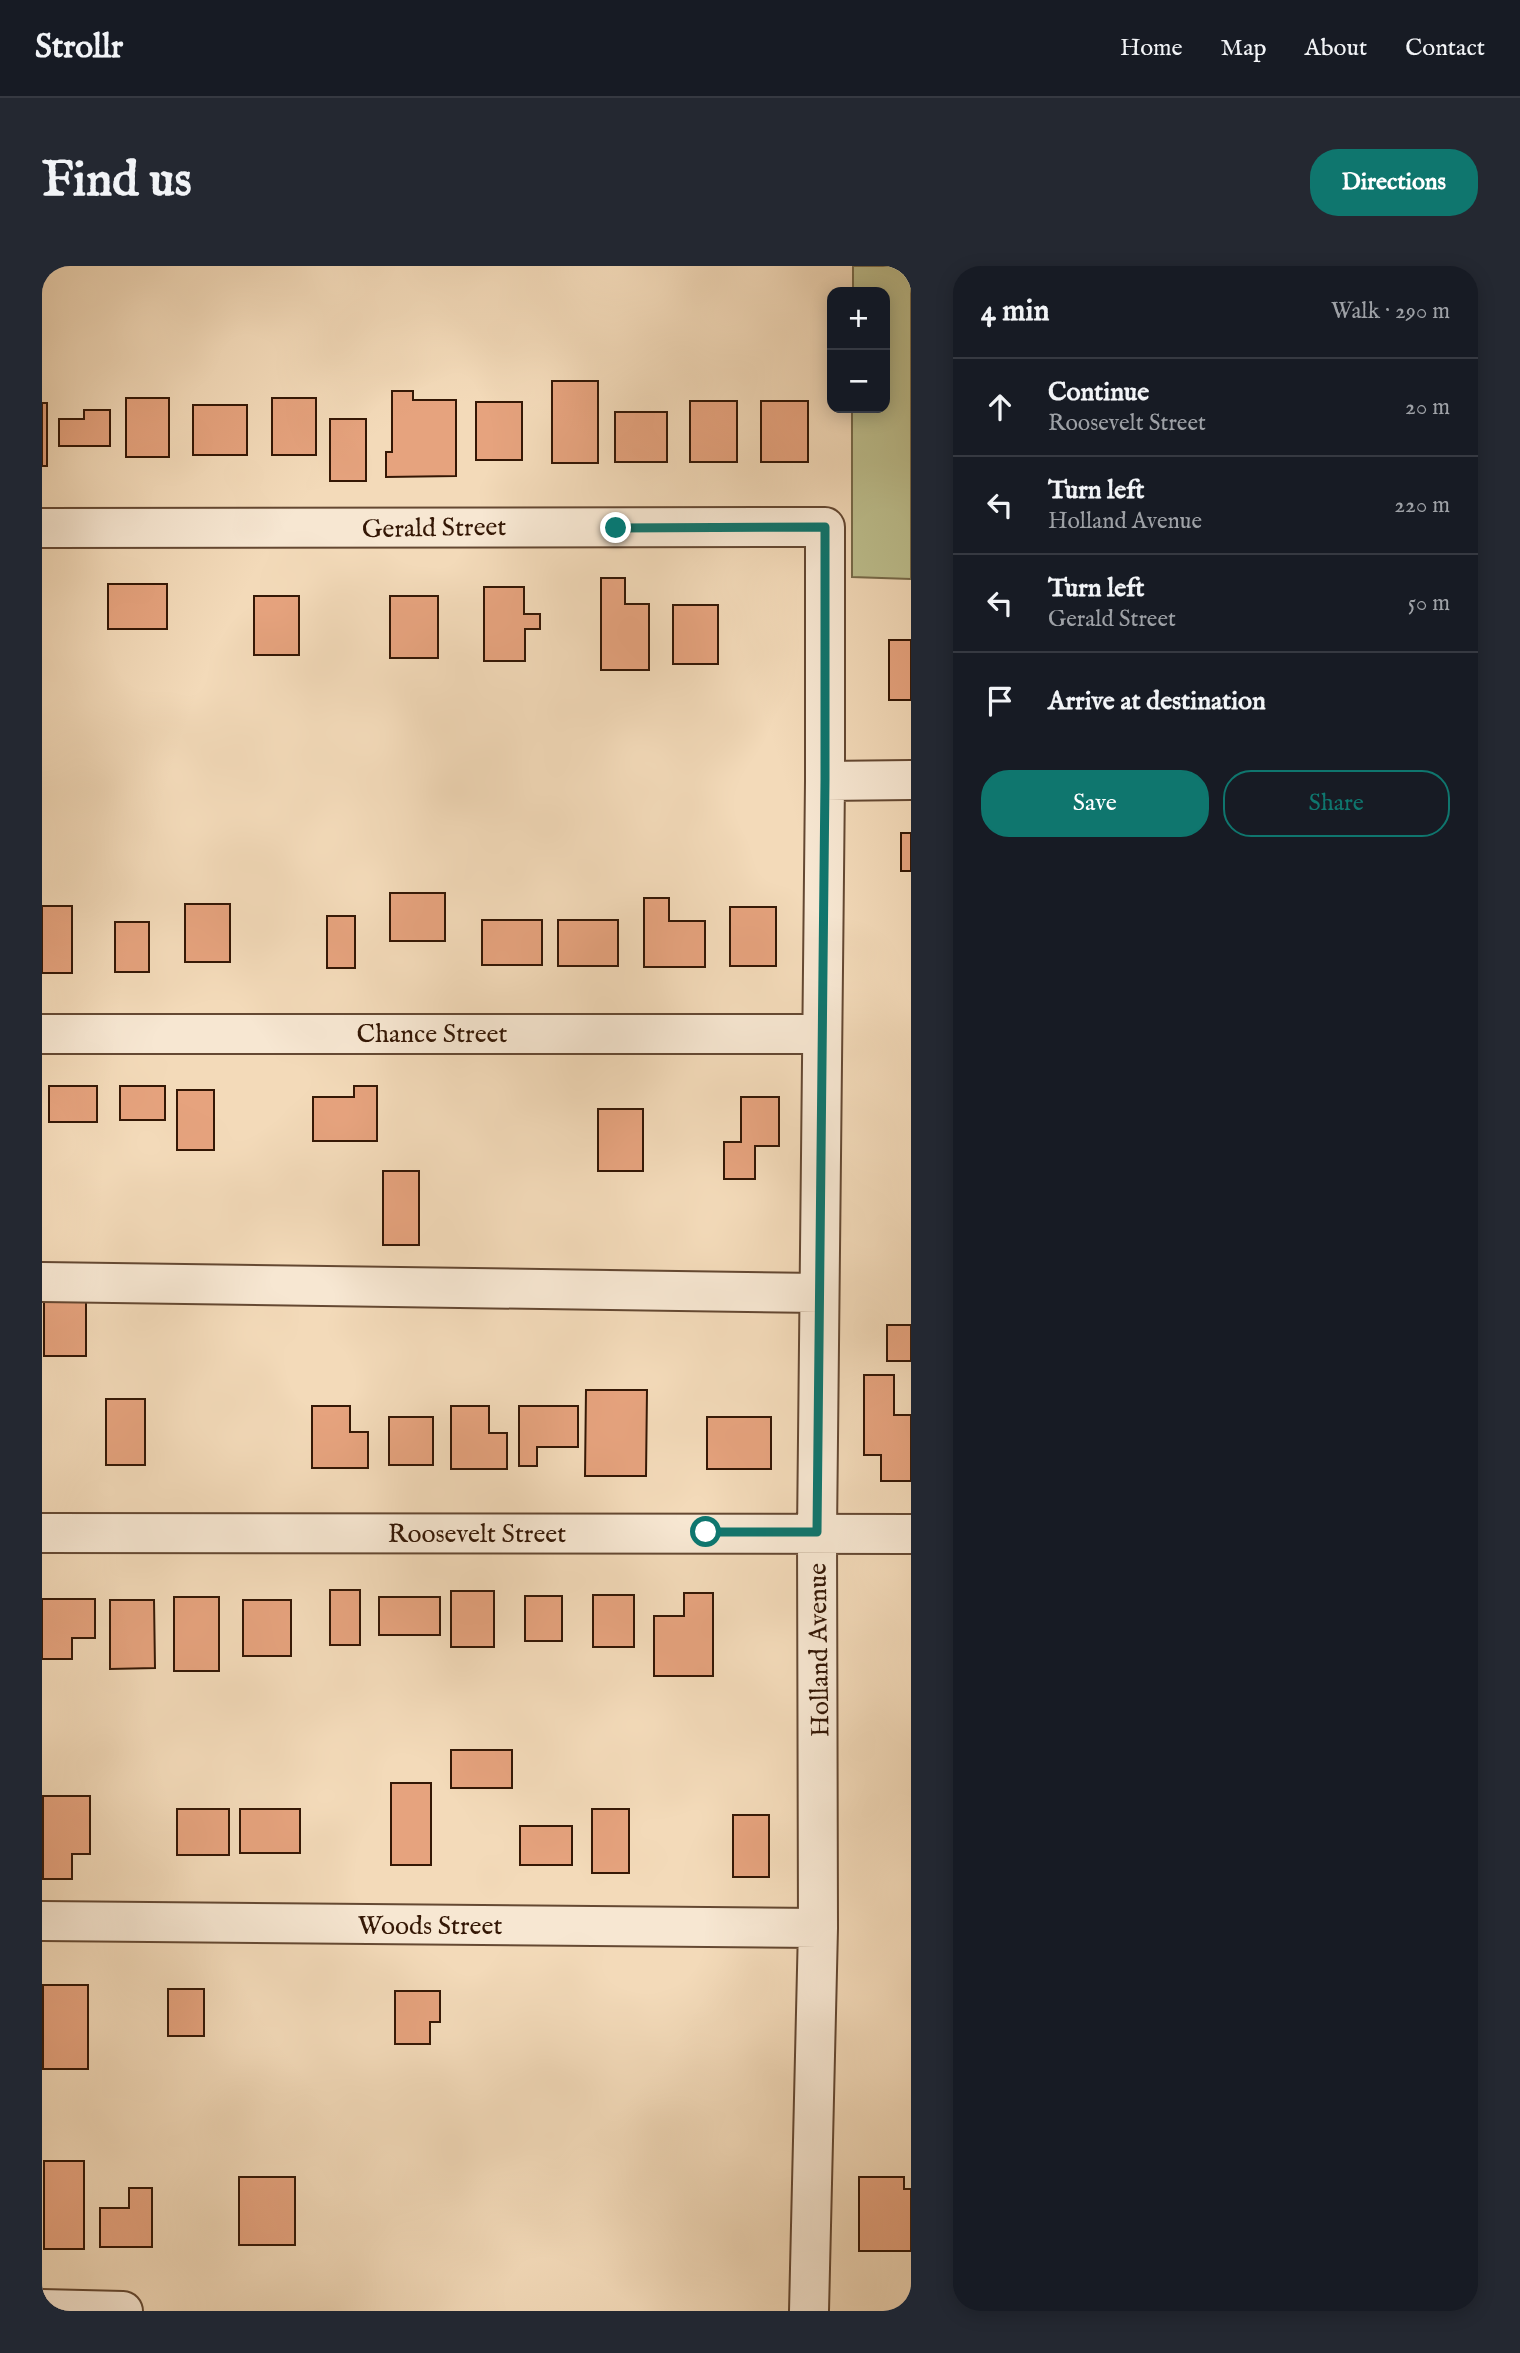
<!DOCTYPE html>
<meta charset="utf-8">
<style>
:root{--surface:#171b24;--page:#242831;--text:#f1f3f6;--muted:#9ea1a6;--line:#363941;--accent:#0f766e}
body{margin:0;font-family:"IM FELL English",serif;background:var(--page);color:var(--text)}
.controls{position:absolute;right:21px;top:21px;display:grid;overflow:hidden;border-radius:14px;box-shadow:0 4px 18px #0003}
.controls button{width:63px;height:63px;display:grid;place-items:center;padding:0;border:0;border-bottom:2px solid var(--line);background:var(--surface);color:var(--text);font:35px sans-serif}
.stop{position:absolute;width:21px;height:21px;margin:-16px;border:5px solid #0f766e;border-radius:50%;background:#fff}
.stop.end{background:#0f766e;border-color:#fff;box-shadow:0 2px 7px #0008}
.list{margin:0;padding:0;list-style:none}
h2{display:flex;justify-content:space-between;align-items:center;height:91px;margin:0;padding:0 28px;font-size:30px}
h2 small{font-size:23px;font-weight:400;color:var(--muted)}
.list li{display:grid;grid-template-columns:46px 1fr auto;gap:21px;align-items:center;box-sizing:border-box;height:98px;padding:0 28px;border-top:2px solid var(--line)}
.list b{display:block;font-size:26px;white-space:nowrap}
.list p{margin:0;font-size:23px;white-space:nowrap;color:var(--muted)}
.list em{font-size:23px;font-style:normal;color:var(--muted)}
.actions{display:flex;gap:14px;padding:21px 28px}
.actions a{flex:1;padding:16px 0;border:2px solid var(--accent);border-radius:28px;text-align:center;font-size:24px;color:var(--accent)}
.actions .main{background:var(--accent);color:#fff}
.icon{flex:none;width:38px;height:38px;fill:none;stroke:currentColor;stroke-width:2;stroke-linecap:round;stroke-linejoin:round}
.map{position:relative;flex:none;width:869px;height:2045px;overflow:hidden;border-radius:28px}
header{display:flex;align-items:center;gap:42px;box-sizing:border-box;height:98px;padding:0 35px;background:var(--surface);border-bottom:2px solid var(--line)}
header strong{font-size:33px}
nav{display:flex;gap:38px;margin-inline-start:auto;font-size:24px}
.intro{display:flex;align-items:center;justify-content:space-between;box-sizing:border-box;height:168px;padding:0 42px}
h1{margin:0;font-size:49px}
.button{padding:18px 32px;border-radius:28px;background:var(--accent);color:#fff;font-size:24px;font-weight:700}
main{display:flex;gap:42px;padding:0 42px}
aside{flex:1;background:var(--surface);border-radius:28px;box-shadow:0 4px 18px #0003}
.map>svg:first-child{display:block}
.green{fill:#bdbf8e;stroke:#786b4a;stroke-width:2}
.building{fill:#e6a37e;stroke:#341705;stroke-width:2}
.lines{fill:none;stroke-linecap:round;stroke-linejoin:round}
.minor-casing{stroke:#644832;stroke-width:42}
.minor{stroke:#f7e7d2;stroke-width:38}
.route{stroke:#0f766e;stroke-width:9}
.labels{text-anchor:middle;stroke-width:6;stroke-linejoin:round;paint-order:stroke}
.street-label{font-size:26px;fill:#341705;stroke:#f7e7d2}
</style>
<header>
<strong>Strollr</strong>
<nav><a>Home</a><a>Map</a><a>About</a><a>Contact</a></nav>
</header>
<div class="intro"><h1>Find us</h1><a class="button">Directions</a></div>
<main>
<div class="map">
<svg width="869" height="2045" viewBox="0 0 869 2045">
<rect width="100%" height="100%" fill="#f3dab9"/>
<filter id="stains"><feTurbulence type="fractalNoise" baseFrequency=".00286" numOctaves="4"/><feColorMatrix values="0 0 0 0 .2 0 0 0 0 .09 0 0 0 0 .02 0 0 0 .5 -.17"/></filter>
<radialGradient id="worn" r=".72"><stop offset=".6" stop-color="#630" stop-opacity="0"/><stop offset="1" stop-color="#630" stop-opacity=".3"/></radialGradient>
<path class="green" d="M811 0H869V313L810 311V142H843V26H811Z"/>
<path class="building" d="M510 115H556V197H510Z
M350 125H371V134H414V210L344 211V186H350Z
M84 132H127V191H84Z
M230 132H274V189H230Z
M648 135H695V196H648Z
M719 135H766V196H719Z
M434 136H480V194H434Z
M0 137H5V200H0Z
M151 139H205V189H151Z
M42 144H68V180H17V153H42Z
M573 146H625V196H573Z
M288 153H324V215H288Z
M559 312H583V338H607V404H559Z
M66 318H125V363H66Z
M442 321H482V348H498V363H483V395H442Z
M212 330H257V389H212Z
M348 330H396V392H348Z
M631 339H676V398H631Z
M847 374H869V434H847Z
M859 567H869V605H859Z
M348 627H403V675H348Z
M602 632H627V655H663V701H602Z
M143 638H188V696H143Z
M0 640H30V707H0Z
M688 641H734V700H688Z
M285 650H313V702H285Z
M440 654H500V699H440Z
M516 654H576V700H516Z
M73 656H107V706H73Z
M7 820H55V856H7Z
M78 820H123V854H78Z
M312 820H335V875H271V831H312Z
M135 824H172V884H135Z
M699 831H737V880H713V913H682V876H699Z
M556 843H601V905H556Z
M341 905H377V979H341Z
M2 1031H44V1090H2Z
M845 1059H869V1095H845Z
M822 1109H852V1149H869V1215H839V1189H822Z
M544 1124H605L604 1210H543Z
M64 1133H103V1199H64Z
M270 1140H308V1166H326V1202H270Z
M409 1140H447V1167H465V1203H409Z
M477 1140H536V1181H495V1200H477Z
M347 1151H391V1199H347Z
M665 1151H729V1203H665Z
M288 1324H318V1379H288Z
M409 1325H452V1381H409Z
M642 1327H671V1410H612V1350H642Z
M551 1329H592V1381H551Z
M483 1330H520V1375H483Z
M132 1331H177V1405H132Z
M337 1331H398V1369H337Z
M0 1333H53V1372H30V1393H0Z
M68 1334H112L113 1402 68 1403Z
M201 1334H249V1390H201Z
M409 1484H470V1522H409Z
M349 1517H389V1599H349Z
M1 1530H48V1588H30V1613H1Z
M135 1543H187V1589H135Z
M198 1543H258V1587H198Z
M550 1543H587V1607H550Z
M691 1549H727V1611H691Z
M478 1560H530V1599H478Z
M1 1719H46V1803H1Z
M126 1723H162V1770H126Z
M353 1725H398V1756H388V1778H353Z
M2 1895H42V1983H2Z
M197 1911H253V1979H197Z
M817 1911H862V1923H869V1985H817Z
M87 1922H110V1981H58V1942H87Z"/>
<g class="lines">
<defs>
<path id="minor" d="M0 262 783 261V515L775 1267 776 1662 767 2045
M783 515 869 514
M0 768H780
M0 1016 777 1027
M0 1267 869 1268
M0 1655 776 1662
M0 2043 81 2045"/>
</defs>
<use href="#minor" class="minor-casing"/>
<use href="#minor" class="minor"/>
</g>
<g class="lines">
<path class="route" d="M574 262 783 261V514L775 1266H664"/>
</g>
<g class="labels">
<g class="street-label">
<text transform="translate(392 261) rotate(-1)" y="9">Gerald Street</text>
<text x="390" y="776">Chance Street</text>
<text x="435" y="1276">Roosevelt Street</text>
<text transform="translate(776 1384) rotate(-91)" y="9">Holland Avenue</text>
<text x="388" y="1668">Woods Street</text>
</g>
</g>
<rect width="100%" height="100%" filter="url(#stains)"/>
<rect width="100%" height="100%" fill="url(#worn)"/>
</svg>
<div class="controls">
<button>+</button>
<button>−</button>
</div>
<div class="stop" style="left:664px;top:1266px"></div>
<div class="stop end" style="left:574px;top:262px"></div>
</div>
<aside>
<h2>4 min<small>Walk · 290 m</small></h2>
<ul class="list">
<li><svg class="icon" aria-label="ahead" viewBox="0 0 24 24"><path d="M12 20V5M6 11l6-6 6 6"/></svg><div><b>Continue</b><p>Roosevelt Street</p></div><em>20 m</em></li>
<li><svg class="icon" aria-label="left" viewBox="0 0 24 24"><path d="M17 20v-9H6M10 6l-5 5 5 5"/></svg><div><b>Turn left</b><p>Holland Avenue</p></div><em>220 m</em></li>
<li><svg class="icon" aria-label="left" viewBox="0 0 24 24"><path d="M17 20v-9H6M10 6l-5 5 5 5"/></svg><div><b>Turn left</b><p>Gerald Street</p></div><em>50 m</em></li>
<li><svg class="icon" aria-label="arrive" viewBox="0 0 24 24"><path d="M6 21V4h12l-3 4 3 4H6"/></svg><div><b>Arrive at destination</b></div></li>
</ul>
<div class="actions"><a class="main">Save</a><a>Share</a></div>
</aside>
</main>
